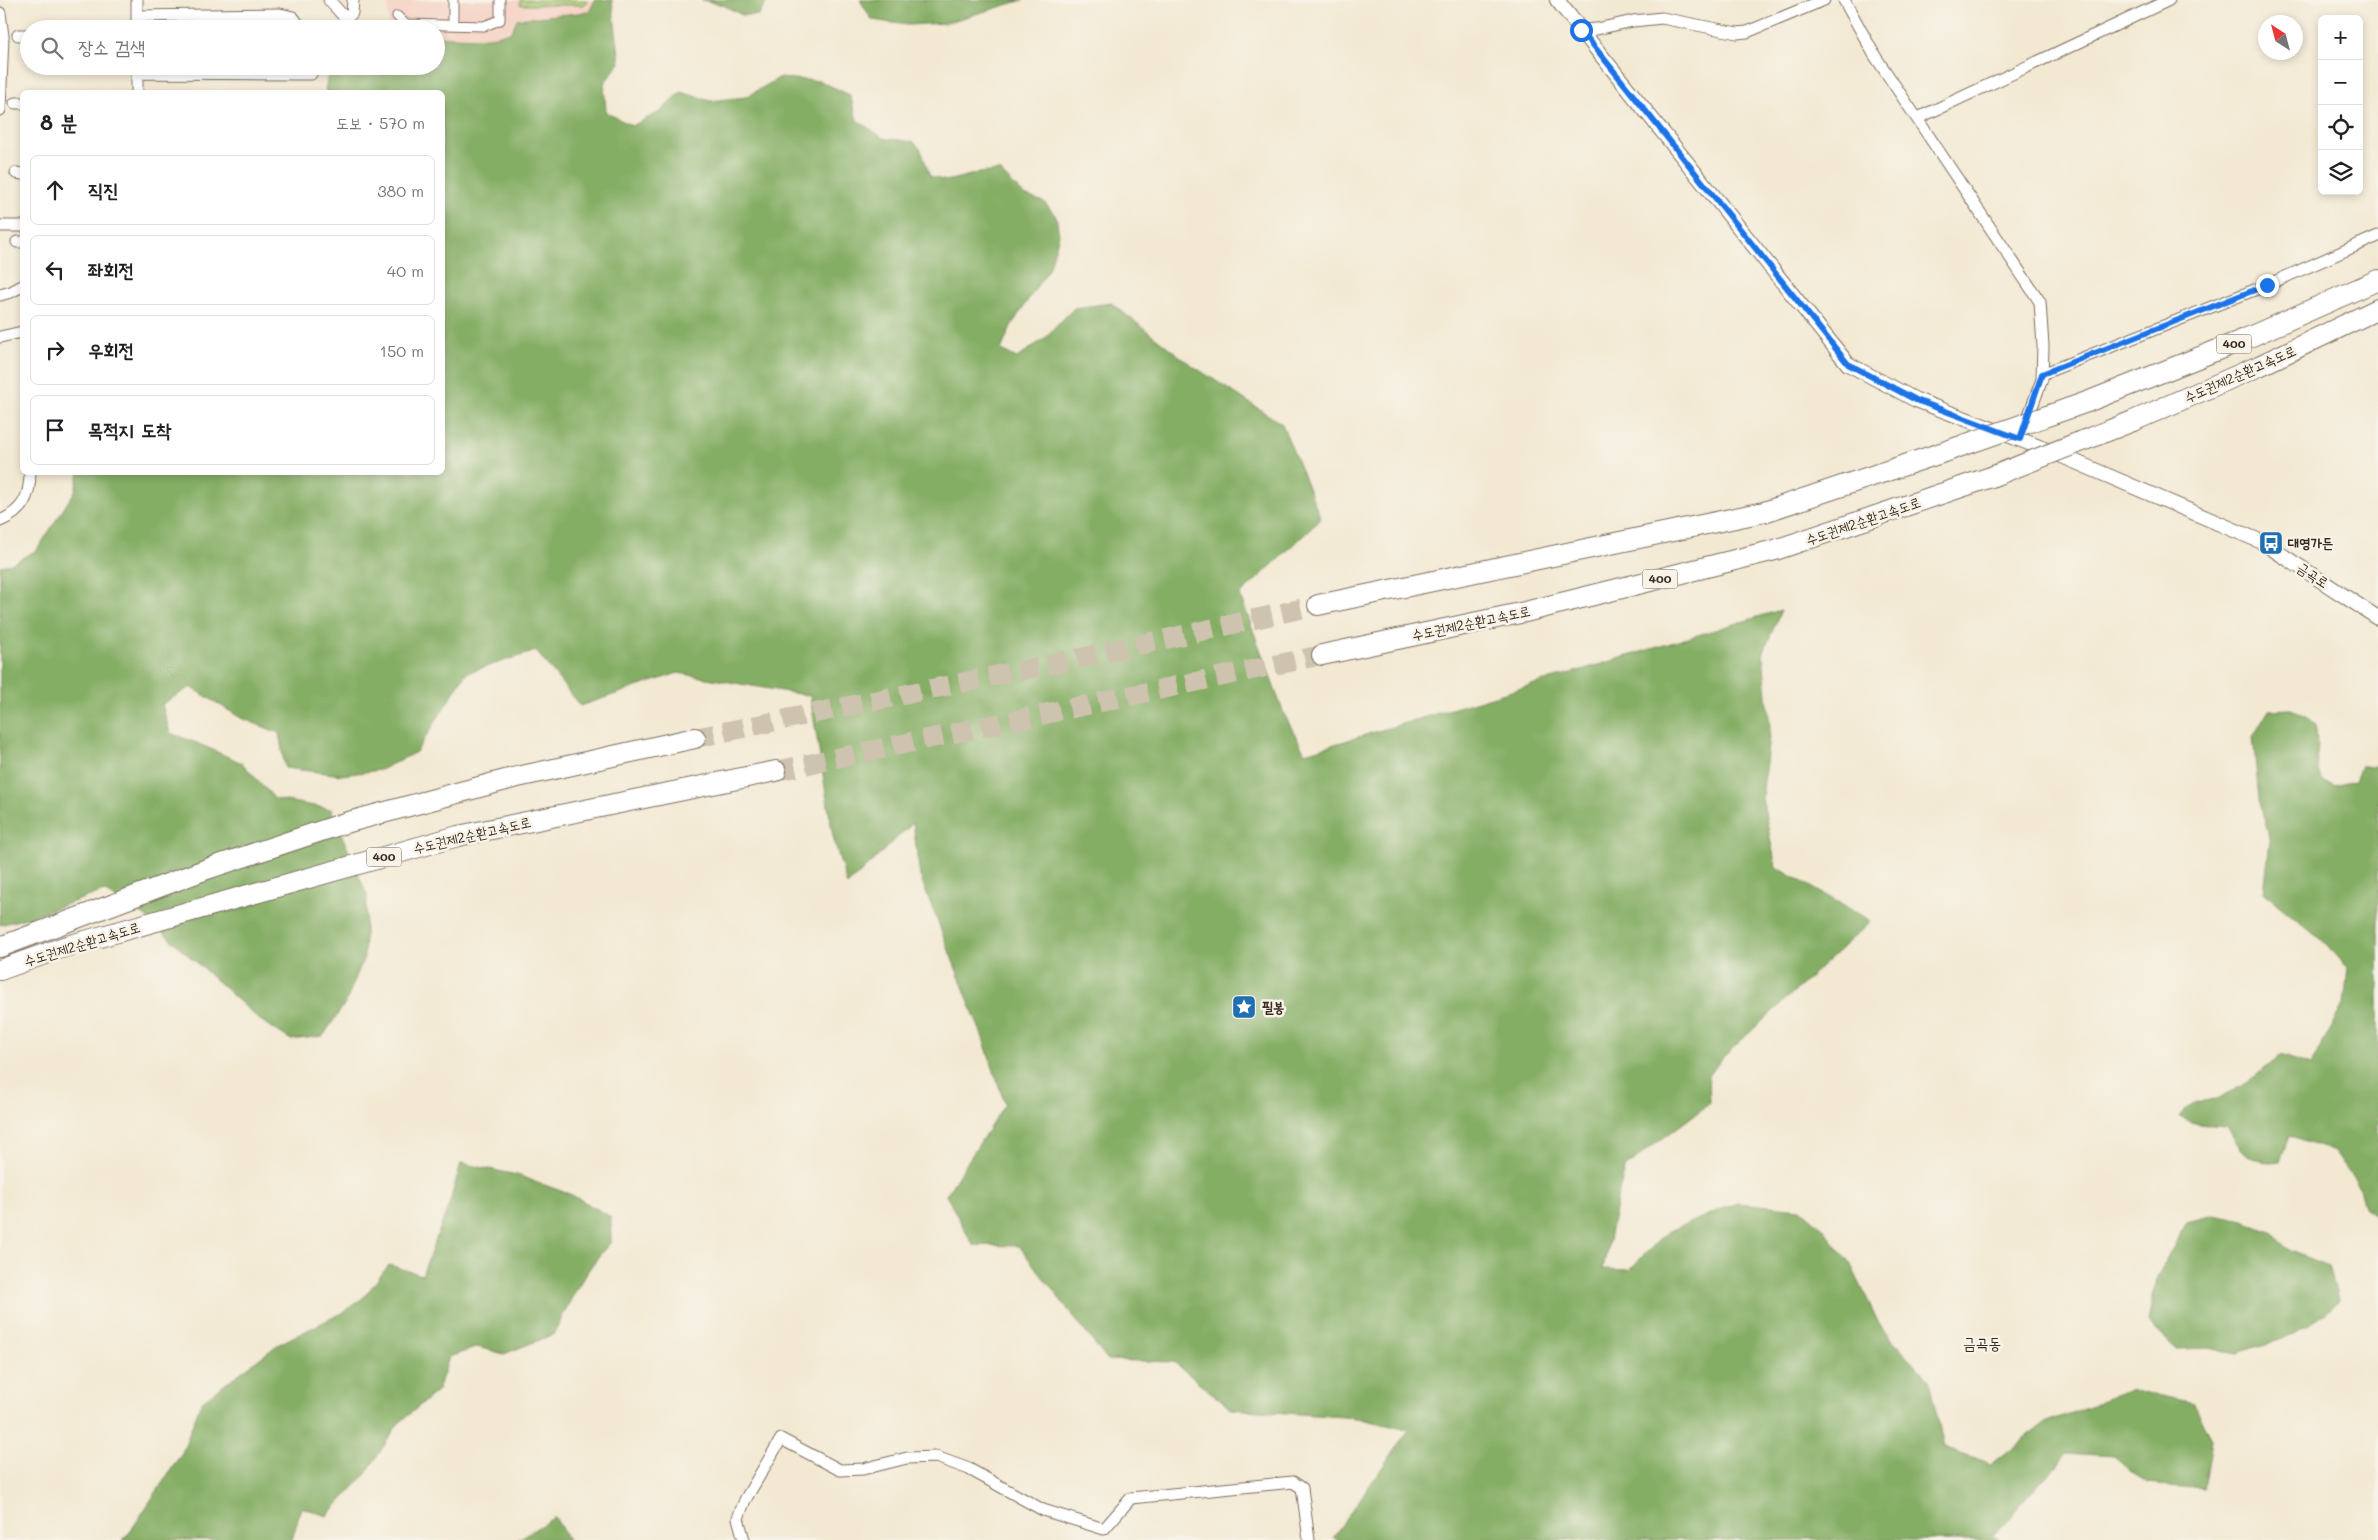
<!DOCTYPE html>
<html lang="ko">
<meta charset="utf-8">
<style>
:root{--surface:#fff;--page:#f2f2f2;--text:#202124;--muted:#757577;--line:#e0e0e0}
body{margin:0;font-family:Mali,"Poor Story",sans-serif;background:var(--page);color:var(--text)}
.controls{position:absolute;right:15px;top:15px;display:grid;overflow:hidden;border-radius:8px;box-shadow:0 2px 8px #0003}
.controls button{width:45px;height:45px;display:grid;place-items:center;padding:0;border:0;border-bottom:1px solid var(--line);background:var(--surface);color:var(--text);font:25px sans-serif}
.compass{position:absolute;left:2258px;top:15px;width:45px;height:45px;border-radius:50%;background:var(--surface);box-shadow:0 2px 8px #0003;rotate:324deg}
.stop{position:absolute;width:15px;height:15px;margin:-11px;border:4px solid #1a73e8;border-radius:50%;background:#fff}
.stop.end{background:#1a73e8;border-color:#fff;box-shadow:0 1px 5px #0008}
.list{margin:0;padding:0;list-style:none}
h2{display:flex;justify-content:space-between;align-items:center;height:65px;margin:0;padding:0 20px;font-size:21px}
h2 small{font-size:16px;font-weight:400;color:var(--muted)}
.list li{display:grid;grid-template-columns:32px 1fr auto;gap:15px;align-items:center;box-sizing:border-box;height:70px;margin:0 10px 10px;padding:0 10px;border:1px solid var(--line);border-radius:8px}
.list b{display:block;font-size:19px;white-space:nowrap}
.list em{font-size:16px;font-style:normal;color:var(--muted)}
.icon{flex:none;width:28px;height:28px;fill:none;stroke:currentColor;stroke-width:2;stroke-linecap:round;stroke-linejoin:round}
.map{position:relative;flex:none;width:2378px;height:1540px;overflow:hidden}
.search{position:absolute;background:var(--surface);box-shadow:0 2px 8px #0003;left:20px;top:20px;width:425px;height:55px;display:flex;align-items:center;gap:12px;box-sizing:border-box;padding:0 18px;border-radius:28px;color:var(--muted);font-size:19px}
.panel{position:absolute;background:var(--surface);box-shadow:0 2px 8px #0003;left:20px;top:90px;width:425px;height:385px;border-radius:8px}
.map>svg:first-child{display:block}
.built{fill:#f6d2c4}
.green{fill:#a7ca73;stroke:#717a48}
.forest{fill:#85ae65;stroke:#606c42}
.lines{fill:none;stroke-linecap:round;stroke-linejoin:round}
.motorway-tunnel{stroke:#cec3af;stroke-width:20;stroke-dasharray:20 10;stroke-linecap:butt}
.pedestrian-casing{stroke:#7b6d5d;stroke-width:11}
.minor-casing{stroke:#7b6d5d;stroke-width:13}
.tertiary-casing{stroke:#7b6d5d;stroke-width:16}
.motorway-casing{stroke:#7b6d5d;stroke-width:22}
.pedestrian{stroke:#fff;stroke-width:9}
.minor{stroke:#fff;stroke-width:11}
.tertiary{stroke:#fff;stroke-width:14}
.motorway{stroke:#fff;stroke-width:20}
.motorway-bridge-casing{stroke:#7b6d5d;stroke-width:22;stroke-linecap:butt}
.motorway-bridge{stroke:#fff;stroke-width:20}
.route{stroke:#1a73e8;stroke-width:6}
.labels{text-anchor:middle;stroke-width:5;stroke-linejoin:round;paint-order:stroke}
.shield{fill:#f7f3e8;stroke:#73665b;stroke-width:1}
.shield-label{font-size:12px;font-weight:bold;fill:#3b2a1e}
.street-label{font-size:14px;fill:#3b2a1e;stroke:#f7f3e8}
.poi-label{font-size:14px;font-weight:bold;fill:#3b2a1e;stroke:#f7f3e8;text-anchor:start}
.quarter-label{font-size:16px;fill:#3b2a1e;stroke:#f7f3e8}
</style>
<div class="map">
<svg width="2378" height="1540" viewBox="0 0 2378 1540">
<rect width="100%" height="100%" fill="#f7f3e8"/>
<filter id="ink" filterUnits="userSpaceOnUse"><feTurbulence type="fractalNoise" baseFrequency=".02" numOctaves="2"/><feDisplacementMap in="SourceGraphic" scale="10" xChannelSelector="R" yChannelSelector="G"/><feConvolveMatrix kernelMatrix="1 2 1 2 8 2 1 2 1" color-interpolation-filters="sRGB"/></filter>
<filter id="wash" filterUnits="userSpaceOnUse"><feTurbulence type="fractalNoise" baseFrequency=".0096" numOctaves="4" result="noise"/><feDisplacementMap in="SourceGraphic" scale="20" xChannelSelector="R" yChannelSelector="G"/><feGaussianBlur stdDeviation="1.12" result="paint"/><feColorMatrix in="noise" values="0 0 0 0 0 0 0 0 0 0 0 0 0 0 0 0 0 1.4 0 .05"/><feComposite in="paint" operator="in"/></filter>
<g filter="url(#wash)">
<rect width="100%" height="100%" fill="#f3e9d3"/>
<path class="built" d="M388 0H595L589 12 517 19 512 31 505 34 478 38 436 36V29H388Z"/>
<path class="green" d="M520 0H588L584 5H520Z"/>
<path class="forest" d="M595 0H612L620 63 604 83 606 112 632 126 660 112 681 92 710 101 746 97 779 78 820 81 850 95 857 120 883 138 914 142 921 150 930 176 946 181 979 173 1000 171 1024 195 1044 202 1056 216 1059 235 1050 266 1011 326 1001 350 1017 358 1044 339 1074 308 1111 303 1190 364 1282 424 1321 519 1240 595 1284 714 1305 753 1781 610 1763 654 1770 728 1762 798 1776 867 1871 921 1723 1057 1709 1076 1710 1103 1626 1166 1618 1195 1603 1269 1629 1270 1667 1232 1737 1203 1801 1209 1823 1228 1850 1263 1881 1328 1929 1380 1944 1447 1992 1464 2045 1423 2133 1390 2194 1403 2212 1440 2204 1489 2147 1484 2114 1456 2067 1453 1992 1536 2000 1540H1337L1333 1537 1409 1430 1357 1418 1231 1409 1174 1362 1107 1360 1019 1246 973 1245 946 1195 1005 1104 983 1038 920 876 913 823 847 885 833 836 810 696 678 673 580 706 536 651 466 673 416 752 380 770 342 775 285 768 279 733 241 718 191 687 162 704 170 733 197 743 242 763 275 799 331 809 367 895 364 957 346 1002 323 1036 291 1040 260 1020 145 916 104 891 30 917 0 925V566L11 564 37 550 75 491 79 473 442 472V92H325L327 79 337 66H436V36C461 37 489 41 512 31L517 19 589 12Z
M702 0H768L759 15H742L723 5Z
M860 0H1023L945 23 907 25 872 20Z
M2291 709 2307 716 2316 725 2318 769 2322 781 2334 786 2355 781 2361 766H2378V1219L2365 1208 2360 1187 2335 1152 2289 1136 2280 1161C2250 1166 2240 1150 2227 1126L2198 1124 2179 1117C2191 1099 2209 1103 2227 1094 2247 1084 2264 1070 2280 1055L2311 1065 2344 1005 2348 968 2326 944 2264 893 2270 841 2259 799 2253 737 2269 710Z
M461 1163 517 1175 572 1195 611 1217V1242C585 1269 570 1300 554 1334L504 1354 478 1347 449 1357 438 1390 398 1424 365 1475 327 1516 301 1507 292 1540H123L130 1532 182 1453 201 1402 279 1344 344 1312 364 1297 389 1265 422 1275 449 1205Z
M2214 1215 2244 1221 2271 1232 2291 1251 2329 1266 2338 1300 2308 1327 2280 1340 2237 1353 2208 1348 2176 1349 2148 1322 2157 1277 2187 1222Z
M555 1517 568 1540H517Z"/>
</g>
<g filter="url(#ink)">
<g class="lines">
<path class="motorway-tunnel" d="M695 738 1076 659 1318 605
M776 771 1322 655"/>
<defs>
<path id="pedestrian" d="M397 16 405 24 484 26 500 20V0
M453 25V0"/>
<path id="minor" d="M137 0V29
M329 0 346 19 352 13 353 0
M1844 0 1875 56 2040 302 2043 346 2042 379 2025 426
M0 13 3 36 0 110
M137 16 280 14 293 17 302 29
M1581 30 1597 29 1633 21 1662 18 1737 33 1747 32 1824 0
M18 35H29
M137 67V92
M137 73 311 74
M15 103H22
M1918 118 2169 0
M16 173 22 174
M0 226H22
M17 242H22
M0 295 11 292 22 286
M0 337 22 332
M2042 374 2267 285 2378 236
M0 521C23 511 30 497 30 472
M744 1540 738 1518 745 1500 781 1439 840 1470 863 1469 907 1458 936 1457 969 1469 1043 1510 1104 1529 1131 1498 1293 1482 1302 1488 1309 1540"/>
<path id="tertiary" d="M1557 0 1848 364 1916 400 2055 453 2262 542 2378 618"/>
<path id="motorway" d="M2087 402 2245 339 2378 280
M2133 421 2259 366 2378 309
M1318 605 1764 512 1947 451
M1322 655 1525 612 1775 550 1991 477
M0 947 207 869 345 823 513 778 695 738
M0 970 64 947 458 836 776 771"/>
</defs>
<use href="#pedestrian" class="pedestrian-casing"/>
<use href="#minor" class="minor-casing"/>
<use href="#tertiary" class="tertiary-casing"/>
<use href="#motorway" class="motorway-casing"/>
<use href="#pedestrian" class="pedestrian"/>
<use href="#minor" class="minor"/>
<use href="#tertiary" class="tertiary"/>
<use href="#motorway" class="motorway"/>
<defs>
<path id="motorway-bridge" d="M1947 451 2087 402
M1991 477 2133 421"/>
</defs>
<use href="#motorway-bridge" class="motorway-bridge-casing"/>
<use href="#motorway-bridge" class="motorway-bridge"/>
</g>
</g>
<g class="lines" filter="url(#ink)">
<path class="route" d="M1581 30 1848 364 1916 400 2020 439 2042 374 2267 285"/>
</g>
<defs>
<symbol id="bus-square" viewBox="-11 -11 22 22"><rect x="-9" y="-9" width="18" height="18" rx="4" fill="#1f6fb2" stroke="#f7f3e8"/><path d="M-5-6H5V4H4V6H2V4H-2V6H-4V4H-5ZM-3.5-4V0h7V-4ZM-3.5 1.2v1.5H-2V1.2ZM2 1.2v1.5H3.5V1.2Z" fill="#fff"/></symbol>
<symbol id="sight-square" viewBox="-11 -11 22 22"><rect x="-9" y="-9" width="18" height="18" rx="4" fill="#1f6fb2" stroke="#f7f3e8"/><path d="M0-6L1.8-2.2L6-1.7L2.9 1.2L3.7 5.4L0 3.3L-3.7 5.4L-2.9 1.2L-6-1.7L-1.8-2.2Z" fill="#fff"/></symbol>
</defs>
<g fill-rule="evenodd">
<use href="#bus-square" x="2257" y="529" width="28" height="28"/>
<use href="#sight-square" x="1230" y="993" width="28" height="28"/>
</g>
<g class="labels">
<g class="shield">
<rect x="2216.5" y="334.5" width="35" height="19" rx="4"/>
<rect x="1642.5" y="569.5" width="35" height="19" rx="4"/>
<rect x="366.5" y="847.5" width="35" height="19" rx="4"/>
</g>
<g class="shield-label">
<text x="2234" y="348">400</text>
<text x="1660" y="583">400</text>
<text x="384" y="861">400</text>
</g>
<g class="street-label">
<text transform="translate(2240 374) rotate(-24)" y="5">수도권제2순환고속도로</text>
<text transform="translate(1863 521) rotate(-19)" y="5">수도권제2순환고속도로</text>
<text transform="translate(2313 575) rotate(33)" y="5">금곡로</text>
<text transform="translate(1471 623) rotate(-12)" y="5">수도권제2순환고속도로</text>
<text transform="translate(472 835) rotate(-13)" y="5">수도권제2순환고속도로</text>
<text transform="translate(82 944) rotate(-17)" y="5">수도권제2순환고속도로</text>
</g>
<g class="poi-label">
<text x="2288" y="548">대영가든</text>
<text x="1262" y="1012">필봉</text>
</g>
<g class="quarter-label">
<text x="1982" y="1349">금곡동</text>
</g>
</g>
</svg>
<div class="controls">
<button>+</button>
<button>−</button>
<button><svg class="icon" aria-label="locate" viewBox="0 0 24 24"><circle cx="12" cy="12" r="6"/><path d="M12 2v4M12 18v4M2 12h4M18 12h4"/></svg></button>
<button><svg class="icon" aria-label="layers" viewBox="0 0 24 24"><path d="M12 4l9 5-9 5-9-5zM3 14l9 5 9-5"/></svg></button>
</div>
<svg class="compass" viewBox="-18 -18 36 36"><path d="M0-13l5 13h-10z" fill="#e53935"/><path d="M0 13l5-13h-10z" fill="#757577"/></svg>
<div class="stop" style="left:1581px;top:30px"></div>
<div class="stop end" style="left:2267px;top:285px"></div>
<div class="search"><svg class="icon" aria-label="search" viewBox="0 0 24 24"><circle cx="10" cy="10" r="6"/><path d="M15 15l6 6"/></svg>장소 검색</div>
<section class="panel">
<h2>8 분<small>도보 · 570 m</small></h2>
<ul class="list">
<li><svg class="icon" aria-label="ahead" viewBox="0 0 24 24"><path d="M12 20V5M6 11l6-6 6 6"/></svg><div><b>직진</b></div><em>380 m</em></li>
<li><svg class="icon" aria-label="left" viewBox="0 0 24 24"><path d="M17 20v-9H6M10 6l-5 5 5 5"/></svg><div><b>좌회전</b></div><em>40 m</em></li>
<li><svg class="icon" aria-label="right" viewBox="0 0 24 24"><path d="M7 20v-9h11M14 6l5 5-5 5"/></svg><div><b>우회전</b></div><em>150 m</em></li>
<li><svg class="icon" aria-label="arrive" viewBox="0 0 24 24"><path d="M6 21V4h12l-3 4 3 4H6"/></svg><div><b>목적지 도착</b></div></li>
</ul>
</section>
</div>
